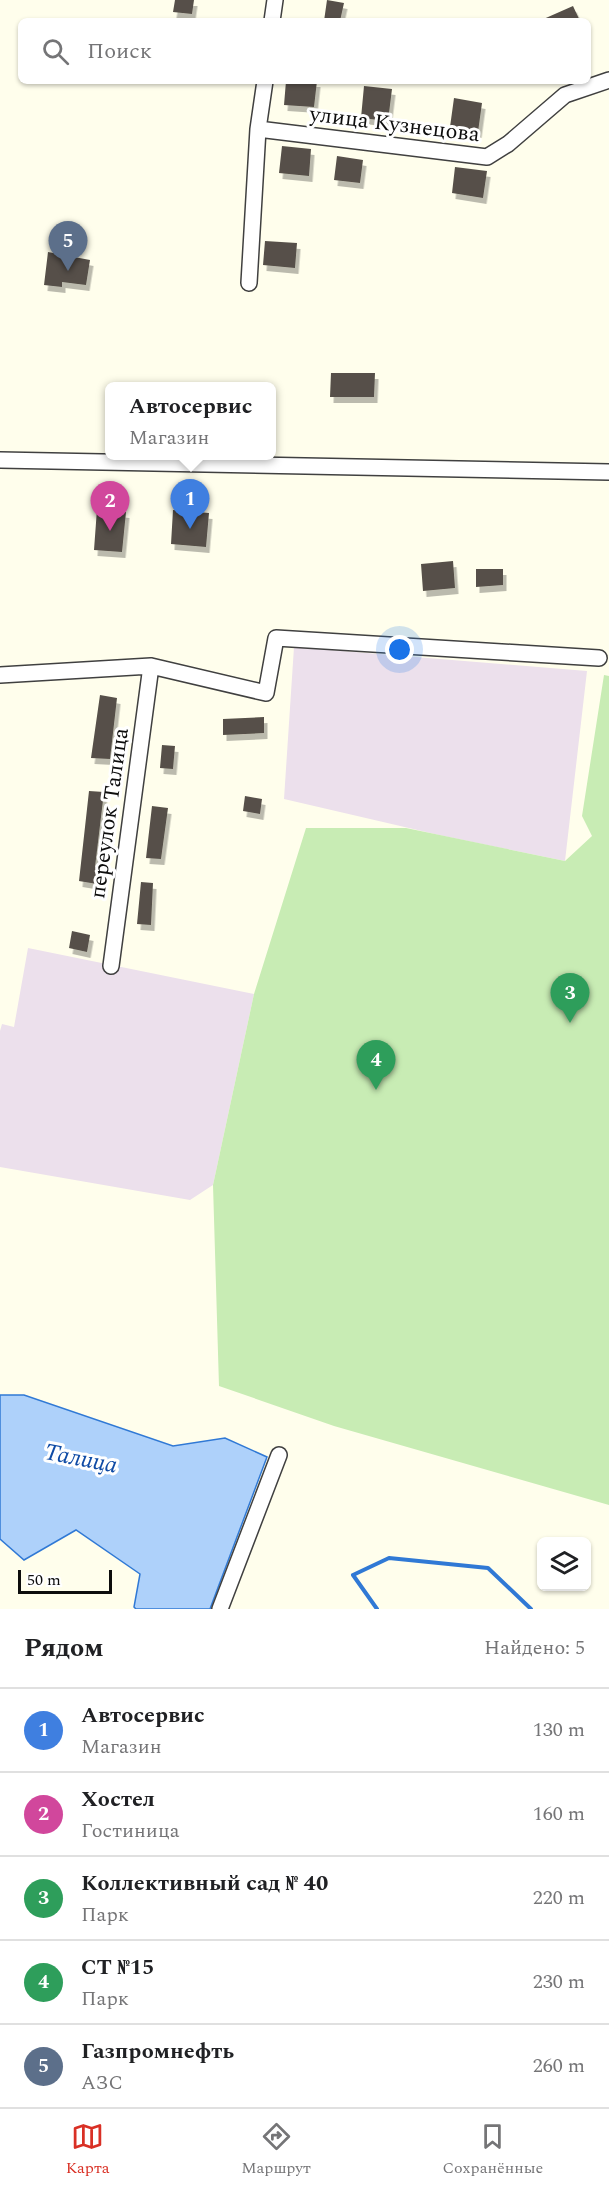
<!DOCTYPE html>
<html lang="ru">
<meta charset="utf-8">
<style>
:root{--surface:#fff;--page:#f6f6f6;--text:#202124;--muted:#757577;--line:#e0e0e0;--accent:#d93025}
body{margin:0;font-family:Spectral,serif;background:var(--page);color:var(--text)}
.controls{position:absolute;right:18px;bottom:18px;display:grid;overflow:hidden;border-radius:9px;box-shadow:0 2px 4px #0004}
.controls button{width:54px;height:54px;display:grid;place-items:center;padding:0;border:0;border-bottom:2px solid var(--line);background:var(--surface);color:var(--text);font:30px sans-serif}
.scale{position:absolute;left:18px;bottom:15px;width:94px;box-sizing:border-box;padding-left:6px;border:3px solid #0d0d0d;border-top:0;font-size:16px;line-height:21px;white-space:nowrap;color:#0d0d0d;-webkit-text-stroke:4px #fff;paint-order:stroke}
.you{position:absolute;left:400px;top:650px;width:21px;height:21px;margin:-15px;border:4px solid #fff;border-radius:50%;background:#1a73e8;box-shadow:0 0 0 9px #1a73e833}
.badge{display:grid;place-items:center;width:39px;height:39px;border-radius:50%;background:var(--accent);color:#fff;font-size:20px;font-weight:700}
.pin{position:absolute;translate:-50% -50px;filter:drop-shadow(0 2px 3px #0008)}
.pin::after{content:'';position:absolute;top:32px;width:21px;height:18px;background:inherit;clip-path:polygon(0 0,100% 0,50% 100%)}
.popup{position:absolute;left:105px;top:382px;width:171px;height:78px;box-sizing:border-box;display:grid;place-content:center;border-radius:9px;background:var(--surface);filter:drop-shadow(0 2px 4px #0005);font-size:20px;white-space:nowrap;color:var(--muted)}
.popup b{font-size:22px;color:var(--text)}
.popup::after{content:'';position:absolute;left:50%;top:100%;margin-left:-12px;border:12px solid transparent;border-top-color:var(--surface)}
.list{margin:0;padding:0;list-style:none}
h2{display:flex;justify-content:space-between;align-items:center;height:78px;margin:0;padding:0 24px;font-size:26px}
h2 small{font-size:20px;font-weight:400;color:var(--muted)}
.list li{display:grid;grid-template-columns:39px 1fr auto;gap:18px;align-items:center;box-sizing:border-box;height:84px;padding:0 24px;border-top:2px solid var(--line)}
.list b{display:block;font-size:22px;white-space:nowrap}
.list p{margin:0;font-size:20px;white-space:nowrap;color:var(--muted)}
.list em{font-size:20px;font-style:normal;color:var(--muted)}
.icon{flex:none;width:33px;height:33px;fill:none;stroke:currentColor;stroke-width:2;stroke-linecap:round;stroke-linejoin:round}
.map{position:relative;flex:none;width:609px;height:1609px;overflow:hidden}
.search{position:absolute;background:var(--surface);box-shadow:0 2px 4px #0004;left:18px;right:18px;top:18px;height:66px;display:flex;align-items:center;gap:15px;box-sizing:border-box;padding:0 21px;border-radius:9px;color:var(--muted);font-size:22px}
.sheet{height:498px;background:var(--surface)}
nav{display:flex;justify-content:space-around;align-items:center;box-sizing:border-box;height:84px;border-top:2px solid var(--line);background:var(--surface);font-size:16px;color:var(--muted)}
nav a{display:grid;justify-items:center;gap:3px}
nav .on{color:var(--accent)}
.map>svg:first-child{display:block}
.industrial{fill:#ece0ec}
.green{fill:#c8ecb4}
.water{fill:#aed1fa;stroke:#3079d5;stroke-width:1.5}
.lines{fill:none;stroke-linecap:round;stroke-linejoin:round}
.stream{stroke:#3079d5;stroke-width:4}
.building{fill:#565048;filter:url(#shadow)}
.minor-casing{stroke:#404040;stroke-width:18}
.minor{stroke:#fff;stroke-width:15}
.labels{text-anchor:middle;stroke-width:6;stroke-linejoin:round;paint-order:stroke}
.street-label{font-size:22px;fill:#0d0d0d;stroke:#fff}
.water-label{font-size:24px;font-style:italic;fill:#0f4ba5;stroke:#fff}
</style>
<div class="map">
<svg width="609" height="1609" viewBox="0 0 609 1609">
<defs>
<filter id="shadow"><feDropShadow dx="3.5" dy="6" stdDeviation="0" flood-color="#0004"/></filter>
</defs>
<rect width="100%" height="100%" fill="#fffeec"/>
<path class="industrial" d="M294 647 587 671 565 861 439 835 284 799Z
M28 948 254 994 213 1185 190 1200 0 1167V1031L2 1024 14 1027Z"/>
<path class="green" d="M604 675 609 676V1505L334 1426 219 1386 213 1185 254 994 306 828H406L565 861 592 836 582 816Z"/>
<path class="water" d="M0 1395H24L173 1446 225 1438 267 1457 210 1609H136L134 1607 140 1574 76 1530 24 1560 0 1539Z"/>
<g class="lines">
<path class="stream" d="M377 1609 353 1575 389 1558 488 1568 531 1609"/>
</g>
<path class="building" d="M175 0H194L192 14 173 12Z
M327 0 344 3 340 21H324Z
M573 6 580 21H539Z
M286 81H317L314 107 284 105Z
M364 86 392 89 388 121 361 118Z
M454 98 482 103 478 132 450 127Z
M282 146 311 149 309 176 279 173Z
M337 156 363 160 360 183 334 180Z
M455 167 487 171 483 198 452 193Z
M265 241 297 243 295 268 263 265Z
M48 252 90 260 86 285 62 282V287L44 285Z
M331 373H375L374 397H330Z
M97 509 126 512 122 552 94 550Z
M173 510 209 513 206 547 171 544Z
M453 561 455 588 423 591 421 564Z
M476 569H503V585L476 587Z
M100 695 117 698 110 759 91 758Z
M264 717V733L223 735V719Z
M162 745 175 746 173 769 160 768Z
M89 791 104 792 95 867 100 868 97 884 79 881Z
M245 796 262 799 260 814 243 811Z
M152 806 168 808 161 859 146 858Z
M141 882 153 883 151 925 137 924Z
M72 931 90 935 87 952 69 948Z"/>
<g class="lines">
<defs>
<path id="minor" d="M272 21 275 0
M258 129 487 157 508 144 565 95 609 80
M249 283 258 129 265 81
M0 460 609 472
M0 675 151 666 266 693 276 638 599 658
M111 966 151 666
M220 1609 279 1455"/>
</defs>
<use href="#minor" class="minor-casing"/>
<use href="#minor" class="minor"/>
</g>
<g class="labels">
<g class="street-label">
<text transform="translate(395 123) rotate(7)" y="8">улица Кузнецова</text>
<text transform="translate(108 813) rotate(-82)" y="8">переулок Талица</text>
</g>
<g class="water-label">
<text transform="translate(81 1458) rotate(11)" y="8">Талица</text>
</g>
</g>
</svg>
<div class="controls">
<button><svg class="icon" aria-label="layers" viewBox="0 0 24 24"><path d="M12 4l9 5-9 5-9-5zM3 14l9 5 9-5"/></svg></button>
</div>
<div class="scale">50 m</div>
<div class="you"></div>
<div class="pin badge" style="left:190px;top:529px;background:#3f7fe0">1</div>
<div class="popup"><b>Автосервис</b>Магазин</div>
<div class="pin badge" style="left:110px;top:531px;background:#d1479c">2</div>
<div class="pin badge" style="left:570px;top:1023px;background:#2e9e5b">3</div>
<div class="pin badge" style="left:376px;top:1090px;background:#2e9e5b">4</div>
<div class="pin badge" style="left:68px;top:271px;background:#5c6f8a">5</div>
<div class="search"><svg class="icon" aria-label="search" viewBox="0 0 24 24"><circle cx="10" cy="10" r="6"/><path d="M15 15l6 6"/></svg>Поиск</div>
</div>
<section class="sheet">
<h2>Рядом<small>Найдено: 5</small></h2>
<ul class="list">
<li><span class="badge" style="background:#3f7fe0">1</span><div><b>Автосервис</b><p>Магазин</p></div><em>130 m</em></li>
<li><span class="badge" style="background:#d1479c">2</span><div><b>Хостел</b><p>Гостиница</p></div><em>160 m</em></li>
<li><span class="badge" style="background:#2e9e5b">3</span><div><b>Коллективный сад № 40</b><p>Парк</p></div><em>220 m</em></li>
<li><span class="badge" style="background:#2e9e5b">4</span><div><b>СТ №15</b><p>Парк</p></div><em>230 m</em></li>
<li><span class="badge" style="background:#5c6f8a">5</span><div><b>Газпромнефть</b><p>АЗС</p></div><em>260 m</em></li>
</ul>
</section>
<nav>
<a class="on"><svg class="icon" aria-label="map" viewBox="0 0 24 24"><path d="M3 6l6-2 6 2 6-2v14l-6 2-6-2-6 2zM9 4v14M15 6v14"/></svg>Карта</a>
<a><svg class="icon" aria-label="directions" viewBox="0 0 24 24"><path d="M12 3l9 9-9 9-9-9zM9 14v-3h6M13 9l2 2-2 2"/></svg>Маршрут</a>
<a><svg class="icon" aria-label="saved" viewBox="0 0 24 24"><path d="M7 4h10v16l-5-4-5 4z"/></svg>Сохранённые</a>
</nav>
